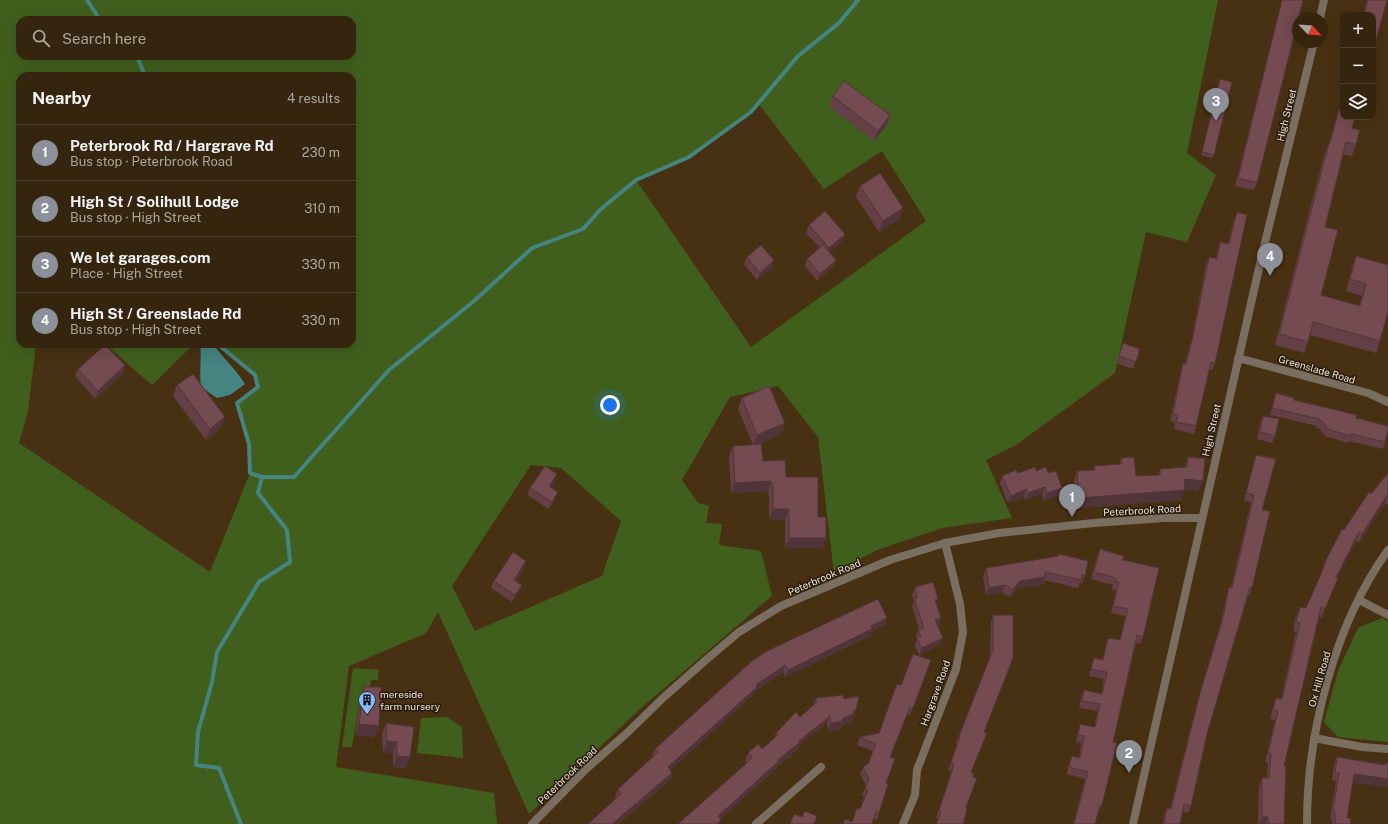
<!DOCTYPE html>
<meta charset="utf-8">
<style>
:root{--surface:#36250e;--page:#3d2d17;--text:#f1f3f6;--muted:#aaa59e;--line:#50422e;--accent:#8c9099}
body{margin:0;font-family:"Public Sans",sans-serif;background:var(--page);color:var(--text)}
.controls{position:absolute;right:12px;top:12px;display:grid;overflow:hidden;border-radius:8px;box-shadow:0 4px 16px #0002}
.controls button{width:36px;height:36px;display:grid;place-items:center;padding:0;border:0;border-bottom:1px solid var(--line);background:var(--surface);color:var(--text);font:20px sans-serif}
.compass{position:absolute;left:1292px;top:12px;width:36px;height:36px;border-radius:50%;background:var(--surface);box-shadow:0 4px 16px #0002;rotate:115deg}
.you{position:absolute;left:610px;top:405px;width:14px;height:14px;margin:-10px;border:3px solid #fff;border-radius:50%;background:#1a73e8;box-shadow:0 0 0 6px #1a73e833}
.badge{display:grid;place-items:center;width:26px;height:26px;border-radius:50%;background:var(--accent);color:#fff;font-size:13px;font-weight:700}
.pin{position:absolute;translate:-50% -33px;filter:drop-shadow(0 1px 2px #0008)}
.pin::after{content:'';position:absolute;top:21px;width:14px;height:12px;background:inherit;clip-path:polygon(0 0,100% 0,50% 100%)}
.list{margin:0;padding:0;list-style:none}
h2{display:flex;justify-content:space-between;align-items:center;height:52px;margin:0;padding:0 16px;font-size:17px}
h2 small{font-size:13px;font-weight:400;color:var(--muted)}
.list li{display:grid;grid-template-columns:26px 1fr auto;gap:12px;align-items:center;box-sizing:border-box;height:56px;padding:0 16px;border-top:1px solid var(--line)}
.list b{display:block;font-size:15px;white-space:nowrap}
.list p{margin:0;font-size:13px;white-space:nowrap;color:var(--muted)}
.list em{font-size:13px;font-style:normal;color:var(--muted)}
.icon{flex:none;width:22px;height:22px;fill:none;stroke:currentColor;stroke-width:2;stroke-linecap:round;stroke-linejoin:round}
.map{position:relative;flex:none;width:1388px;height:824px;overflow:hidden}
.search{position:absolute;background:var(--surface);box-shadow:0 4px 16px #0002;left:16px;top:16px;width:340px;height:44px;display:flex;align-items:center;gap:10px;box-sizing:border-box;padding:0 14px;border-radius:12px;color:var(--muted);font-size:15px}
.panel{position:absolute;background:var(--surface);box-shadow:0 4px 16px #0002;left:16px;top:72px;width:340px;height:276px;border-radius:12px}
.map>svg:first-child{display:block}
.green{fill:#405f1d;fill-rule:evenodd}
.water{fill:#458481}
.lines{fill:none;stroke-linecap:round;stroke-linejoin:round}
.stream{stroke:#458481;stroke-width:4}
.minor{stroke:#7a6e61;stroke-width:8}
.tertiary{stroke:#7a6e61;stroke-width:8}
.wall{fill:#644046}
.shaded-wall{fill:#513439}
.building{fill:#744b51;stroke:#513439}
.labels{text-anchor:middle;stroke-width:3;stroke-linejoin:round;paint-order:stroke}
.street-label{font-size:10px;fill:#f0e1d0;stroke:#261b0f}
.poi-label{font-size:10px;fill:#f0e1d0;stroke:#261b0f;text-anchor:start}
</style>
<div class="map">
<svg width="1388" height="824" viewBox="0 0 1388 824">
<rect width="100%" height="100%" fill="#483112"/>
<path class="green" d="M0 0H1218L1187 153 1216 175 1187 242 1146 232 1115 373 1016 445 986 460 1012 518 942 528 877 550 834 573 818 437 778 386 730 397 682 480 698 503 709 506 706 523 722 524 719 545 761 551 772 596 641 708 529 814 438 612 426 633 349 666 336 767 494 793 497 824H0ZM20 20H352V56H20ZM20 76H352V344H220V346L255 375 258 387 237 403 249 444 250 473 210 572 19 443 28 411 36 344H20ZM758 103 824 189 882 151 926 221 751 347 636 180 689 157 751 112ZM531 465 561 468 621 521 602 576 475 631 452 586Z
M105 344H194L152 385Z
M1382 618 1388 621V742L1338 737 1324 722 1338 671 1358 628Z
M353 668 379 670 378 680H371L368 698H360L352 747H342Z
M447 717 462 727 463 758 417 753 421 718Z"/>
<path class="water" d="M200 344H213C223 358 236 369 245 384L230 395 217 398 201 387C199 373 202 359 200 344Z"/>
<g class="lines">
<path class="stream" d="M87 0 97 15V20
M137 56 145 76
M220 344V346L255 375 258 387 237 403 249 444 250 473 262 477H294L389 370 474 301 532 248 583 229 601 209 636 180 689 157 751 112 798 56 839 23 858 0
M241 824 219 768 196 765 198 732 212 682 217 652 259 582 290 562 287 530 258 493 262 477"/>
<path class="minor" d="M1238 358 1368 393 1388 402
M1359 600 1388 615
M1314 738 1362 747 1388 749
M756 824 821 767
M903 824 915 795 917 770 956 669 963 632 960 604 945 543
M1307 824C1307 733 1334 625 1388 550"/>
<path class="tertiary" d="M1320 18 1324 0
M532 824 586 769 627 733 664 697 707 659 739 632 781 606 890 560 945 543 999 533 1094 523 1164 518H1202
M1133 824 1262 255 1314 42"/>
</g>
<path class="wall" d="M1282 0H1303L1257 183 1254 190 1235 186Z
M1367 0H1387L1373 15H1363Z
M1220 79 1214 155 1212 158 1201 155Z
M833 96 890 115 886 126 874 141 829 107Z
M1343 98V117L1352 128 1356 144 1352 156 1343 154 1325 227 1321 295 1359 306 1362 296 1346 291 1352 268 1356 256 1388 265 1380 341 1376 353 1310 335 1304 353 1275 345 1324 155 1329 143 1335 121 1339 109H1340Z
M860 186 903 208 899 219 879 232 856 197Z
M1237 212 1215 363 1212 370H1209L1196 426 1194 434 1174 429 1175 422 1170 421 1181 370 1183 363H1185L1191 343 1206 264 1209 257 1216 258 1220 242 1228 244 1234 220Z
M809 225 845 234 842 241 829 253 836 260 833 267 817 281 805 266 807 259 820 248 806 233Z
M747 257 772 268 757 280 744 264Z
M1123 343 1140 349 1133 369 1116 363Z
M125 365 123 373 95 399 75 376 78 369Z
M177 385 225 417 221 428 206 440 173 396Z
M1276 393 1294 400 1356 418 1385 442 1383 449 1349 441 1348 443 1325 436 1320 429 1316 428 1317 426 1270 415Z
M742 398 785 423 781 434 756 445 763 461 786 477 818 517 826 538 822 548H785V520L769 519V496L768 491 731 493 729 456 733 446 753 445 738 409Z
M1263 416 1275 436 1272 443 1257 439 1260 423Z
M1256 455 1262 510 1252 588 1250 595H1248L1207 734 1191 806 1188 813 1183 812 1180 824H1163L1164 815 1167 808 1170 809 1198 700 1220 625 1227 595 1229 587 1231 588 1251 502 1244 500 1254 462Z
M1188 457 1199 491 1185 489 1181 500 1076 508 1074 481 1077 471 1093 470 1094 466 1119 464 1121 458 1136 476 1158 475 1160 469 1185 467Z
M1036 471 1048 473 1062 488 1059 495 1044 501 1042 494 1025 500 1024 497 1008 503 1000 483 1002 476Z
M1388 473V505L1385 503 1359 543 1356 541 1337 577 1338 578 1335 586 1321 618 1319 617 1284 766V824H1258L1259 787 1262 778H1267L1268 763 1265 762 1275 720 1270 719 1273 707 1276 698 1281 699 1296 632 1293 631 1296 616 1300 607 1306 608 1322 573H1321L1324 564 1344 530Z
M555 481 551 487 558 492 555 499 549 509 527 495 530 488Z
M1100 549 1123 560 1143 637 1140 644 1136 643 1113 742 1102 805 1099 812H1098L1095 824H1073L1085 779 1067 774 1069 763 1072 756 1079 758 1081 743 1076 742 1078 731 1080 724 1094 727 1098 711 1079 708 1081 698 1084 690 1101 694 1104 679 1089 676 1092 665 1094 658 1102 660 1106 645 1108 638 1120 640 1125 616 1111 613 1116 590 1112 589 1113 585 1091 579 1097 557Z
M1058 556 1085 576 1082 583H1080L1078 588 1045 580 1043 585 1017 588 1010 597 1002 592 986 595 983 576 986 568Z
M524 568 516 581 519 592 512 602 491 588 494 581Z
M915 587 936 603 941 618 939 625 937 626 943 638 940 645 919 655 915 645 917 640 916 637 918 630 919 629 912 606 914 601 912 595Z
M993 615H1013L984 732 987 733 984 741 938 819 936 818 952 771 948 770 958 744 956 743 990 657 991 622Z
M887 618 885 625 871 632 870 636 785 677 783 672 755 691 754 694 670 770 672 773 670 780 618 824H588L616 798 615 797 618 789 653 757 652 756 655 749 752 661Z
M931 660 910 715 907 714 890 757 886 783 879 813 877 820 874 819 852 822 860 809 865 797 862 796 866 786 860 774 863 767 868 764 873 751 857 745 860 737 879 733 901 685Z
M364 687 375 737 355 735 360 698Z
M816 698 844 699 856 710 854 718H853L851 722 842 725 840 729 828 731 827 723 798 746 797 750 778 766 776 769 720 819 678 824 747 763 745 761 748 753 762 749 774 739 776 733 800 717 813 706Z
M386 723 414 727 406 768 393 767V753L383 752 382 734Z
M1337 757 1384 765 1385 763H1388L1352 783 1347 818 1351 824H1332V820L1330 819 1336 781 1332 780 1334 765Z"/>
<path class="shaded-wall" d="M890 115 886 126 874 141 878 131Z
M903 208 899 219 879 232 883 221Z
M845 234 842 241 826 255 829 248Z
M774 260 772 268 757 280 760 273Z
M836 260 833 267 817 281 820 274Z
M125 365 123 373 95 399 98 391Z
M225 417 221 428 206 440 210 429Z
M785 423 781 434 753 446 757 435Z
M557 474 555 481 546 494 549 486Z
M1184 479 1203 481 1199 491 1181 489Z
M771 481 768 491 731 493 735 483Z
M1045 487 1042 494 1025 500 1028 493Z
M1062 488 1059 495 1044 501 1047 493Z
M1026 489 1024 497 1008 503 1011 496Z
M1185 490 1181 500 1076 508 1079 498Z
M558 492 555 499 549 509 552 502Z
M1388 494 1385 503 1359 543 1362 534Z
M773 509H789L785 520 769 519Z
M1359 532 1356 541 1333 585 1336 577Z
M789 538H826L822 548H785Z
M526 561 524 568 511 587 514 580Z
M1045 577 1043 585 1017 588 1010 597 1013 589 1020 581Z
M522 585 519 592 512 602 515 595Z
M1005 585 1002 592 986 595 989 588Z
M887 618 885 625 871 632 870 636 785 677 788 670Z
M941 618 939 625 932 628 935 620Z
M943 638 940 645 919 655 922 648Z
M785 665 783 672 755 691 754 694 665 775 668 767 756 685Z
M853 710H856L854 718H853L851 722 842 725 840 729 828 731 831 723 843 718Z
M830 716 827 723 798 746 797 750 778 766 776 769 715 824 718 816 799 741Z
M359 724 379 726 375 737 355 735Z
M387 741 397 742 393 753 383 752Z
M397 756 410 757 406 768 393 767Z
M672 773 670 780 618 824H612Z
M1354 774 1388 779V787L1351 783Z
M1262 817H1268L1266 824H1259Z
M721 820 719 824H716Z"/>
<path class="building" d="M1282 0H1303L1257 183 1238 178Z
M1368 0H1387L1373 51V15H1364Z
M1220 79 1232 82 1214 155 1202 152Z
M844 81 890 115 878 131 833 96Z
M1343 102V117H1355L1352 128 1360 130 1356 144 1346 142 1325 227 1338 230 1321 295 1360 306 1366 284 1350 279 1356 256 1388 265V312L1380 341 1313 322 1308 342 1279 334 1329 143H1330L1339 109H1341Z
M880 173 903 208 883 221 860 186Z
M825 211 845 234 829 248 809 225Z
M1237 212 1247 215 1215 363 1211 362 1196 426 1176 422 1178 415 1173 414 1183 363 1186 364 1193 336 1209 257 1217 259 1220 242 1229 244Z
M761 245 774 260 760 273 747 257Z
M823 245 836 260 820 274 807 259Z
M1123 343 1140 349 1136 362 1119 356Z
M105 345 125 365 98 391 78 369Z
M193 374 225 417 210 429 177 385Z
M769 386 785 423 757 435 742 398Z
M1276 393 1294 398V400L1357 415 1356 418 1388 426V430L1385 442 1351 434 1350 436 1328 429 1323 422 1319 421V419L1272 408Z
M1263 416 1279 419 1275 436 1260 432Z
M761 444 763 461 785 460 786 477H818V517H826V538H789V509H773V486L771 481 735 483 733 446Z
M1256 455 1276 459 1262 510 1270 511 1252 588 1250 587 1207 734 1191 806 1184 804 1180 824H1164L1167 808 1171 809 1200 693 1223 618 1229 587 1232 588 1254 495 1246 493Z
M1134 457 1136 476 1160 475V469L1187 467 1188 457 1205 459 1203 481 1184 479 1185 490 1079 498 1077 471 1095 470 1094 466 1122 464 1121 458Z
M545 466 557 474 549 486 558 492 552 502 530 488Z
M1035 467 1036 471 1046 467 1048 473 1056 471 1062 488 1047 493 1045 487 1028 493 1026 489 1011 496 1002 476 1016 470 1018 473Z
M1388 473V494L1362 534 1359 532 1336 577 1338 578 1325 609 1321 607 1284 766H1286L1284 824H1269L1268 817H1262V778H1269L1271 754H1268L1278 711 1273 710 1276 698 1282 699 1300 623 1296 622 1300 607 1306 608 1325 565 1324 564 1342 529 1344 530 1369 492 1371 494Z
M1100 549 1124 556 1123 560 1159 568 1143 637 1137 635 1113 742 1117 743 1102 805H1100L1095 824H1074L1088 772 1069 767 1072 756 1080 758 1084 736 1078 735 1080 724 1095 727 1100 704 1082 701 1084 690 1102 694 1107 672 1091 669 1094 658 1103 660 1108 638 1120 640 1128 609 1113 606 1119 582H1115L1116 578 1094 572Z
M513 552 526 561 514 580 522 585 515 595 494 581Z
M1059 554 1088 561 1085 576 1082 575 1081 580 1045 572V577L1020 581 1013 589 1005 585 989 588 986 568 1058 556Z
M933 582 938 599 935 600 941 618 935 620 943 638 922 648 917 638 921 636 918 630 924 628 914 599 917 598 915 587Z
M878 599 887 618 871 626 872 629 788 670 785 665 756 685 757 687 668 767 672 773 612 824H588L621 794 618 789 658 752 655 749 752 661 769 650Z
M993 615H1013V658L984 732 987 733 971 772 974 774 973 777 977 778 966 807 967 810 963 824H936L941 812 939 811 954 764 951 762 960 737 959 736 993 650Z
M913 654 931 660 913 708 910 707 890 757 895 759 886 783 888 784 879 813 876 811 872 824H843L845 819 852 822 857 808 860 809 868 790 865 789 869 779 863 767 868 764 876 744 860 737 879 733 897 684 901 685Z
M364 687H381L379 726 359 724Z
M843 695 844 699 859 696 856 710H853L854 714 843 718V721L831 723 830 716 799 741 800 742 778 760 779 761 718 816 721 820 716 824H678L748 762 752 757 748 753 758 744 762 749 778 735 776 733 796 712 800 717 816 703V698Z
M386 723 414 727 410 757 397 756V742L387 741Z
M1337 757 1385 765V763H1388V779L1354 774 1347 818H1350L1351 824H1335V812L1333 811 1339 773 1335 772Z
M805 811 817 816 814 824H790L794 814 802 817Z"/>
<defs>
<symbol id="building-pin" viewBox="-11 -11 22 30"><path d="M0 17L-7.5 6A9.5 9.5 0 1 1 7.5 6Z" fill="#82bcfa" stroke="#261b0f"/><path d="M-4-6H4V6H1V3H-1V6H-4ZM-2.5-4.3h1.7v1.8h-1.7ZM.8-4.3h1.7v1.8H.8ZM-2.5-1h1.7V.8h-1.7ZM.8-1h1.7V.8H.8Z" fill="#111"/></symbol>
</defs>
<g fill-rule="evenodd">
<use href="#building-pin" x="357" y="690" width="20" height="27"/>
</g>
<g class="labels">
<g class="street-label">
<text transform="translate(1286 115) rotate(-76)" y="4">High Street</text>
<text transform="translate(1317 369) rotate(16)" y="4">Greenslade Road</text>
<text transform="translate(1211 430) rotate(-77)" y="4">High Street</text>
<text transform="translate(1142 510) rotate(-3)" y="4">Peterbrook Road</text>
<text transform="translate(824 577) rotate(-23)" y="4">Peterbrook Road</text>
<text transform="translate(1319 679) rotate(-74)" y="4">Ox Hill Road</text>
<text transform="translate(935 693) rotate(-70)" y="4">Hargrave Road</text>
<text transform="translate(567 775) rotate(-44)" y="4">Peterbrook Road</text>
</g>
<g class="poi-label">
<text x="380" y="698">mereside<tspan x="380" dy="12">farm nursery</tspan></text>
</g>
</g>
</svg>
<div class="controls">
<button>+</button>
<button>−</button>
<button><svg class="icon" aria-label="layers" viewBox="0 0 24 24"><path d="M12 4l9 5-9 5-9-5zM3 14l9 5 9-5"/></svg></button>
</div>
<svg class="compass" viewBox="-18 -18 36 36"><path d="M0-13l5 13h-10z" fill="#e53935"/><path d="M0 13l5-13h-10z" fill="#aaa59e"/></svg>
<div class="you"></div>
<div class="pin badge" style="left:1072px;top:517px">1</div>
<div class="pin badge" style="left:1129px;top:773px">2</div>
<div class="pin badge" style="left:1216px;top:121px">3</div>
<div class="pin badge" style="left:1270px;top:276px">4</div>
<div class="search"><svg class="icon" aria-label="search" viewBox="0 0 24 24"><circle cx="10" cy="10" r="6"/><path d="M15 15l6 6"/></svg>Search here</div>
<section class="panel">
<h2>Nearby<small>4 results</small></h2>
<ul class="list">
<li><span class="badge">1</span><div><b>Peterbrook Rd / Hargrave Rd</b><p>Bus stop · Peterbrook Road</p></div><em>230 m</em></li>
<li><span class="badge">2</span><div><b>High St / Solihull Lodge</b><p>Bus stop · High Street</p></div><em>310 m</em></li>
<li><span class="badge">3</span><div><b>We let garages.com</b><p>Place · High Street</p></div><em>330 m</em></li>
<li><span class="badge">4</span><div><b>High St / Greenslade Rd</b><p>Bus stop · High Street</p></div><em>330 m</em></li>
</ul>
</section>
</div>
